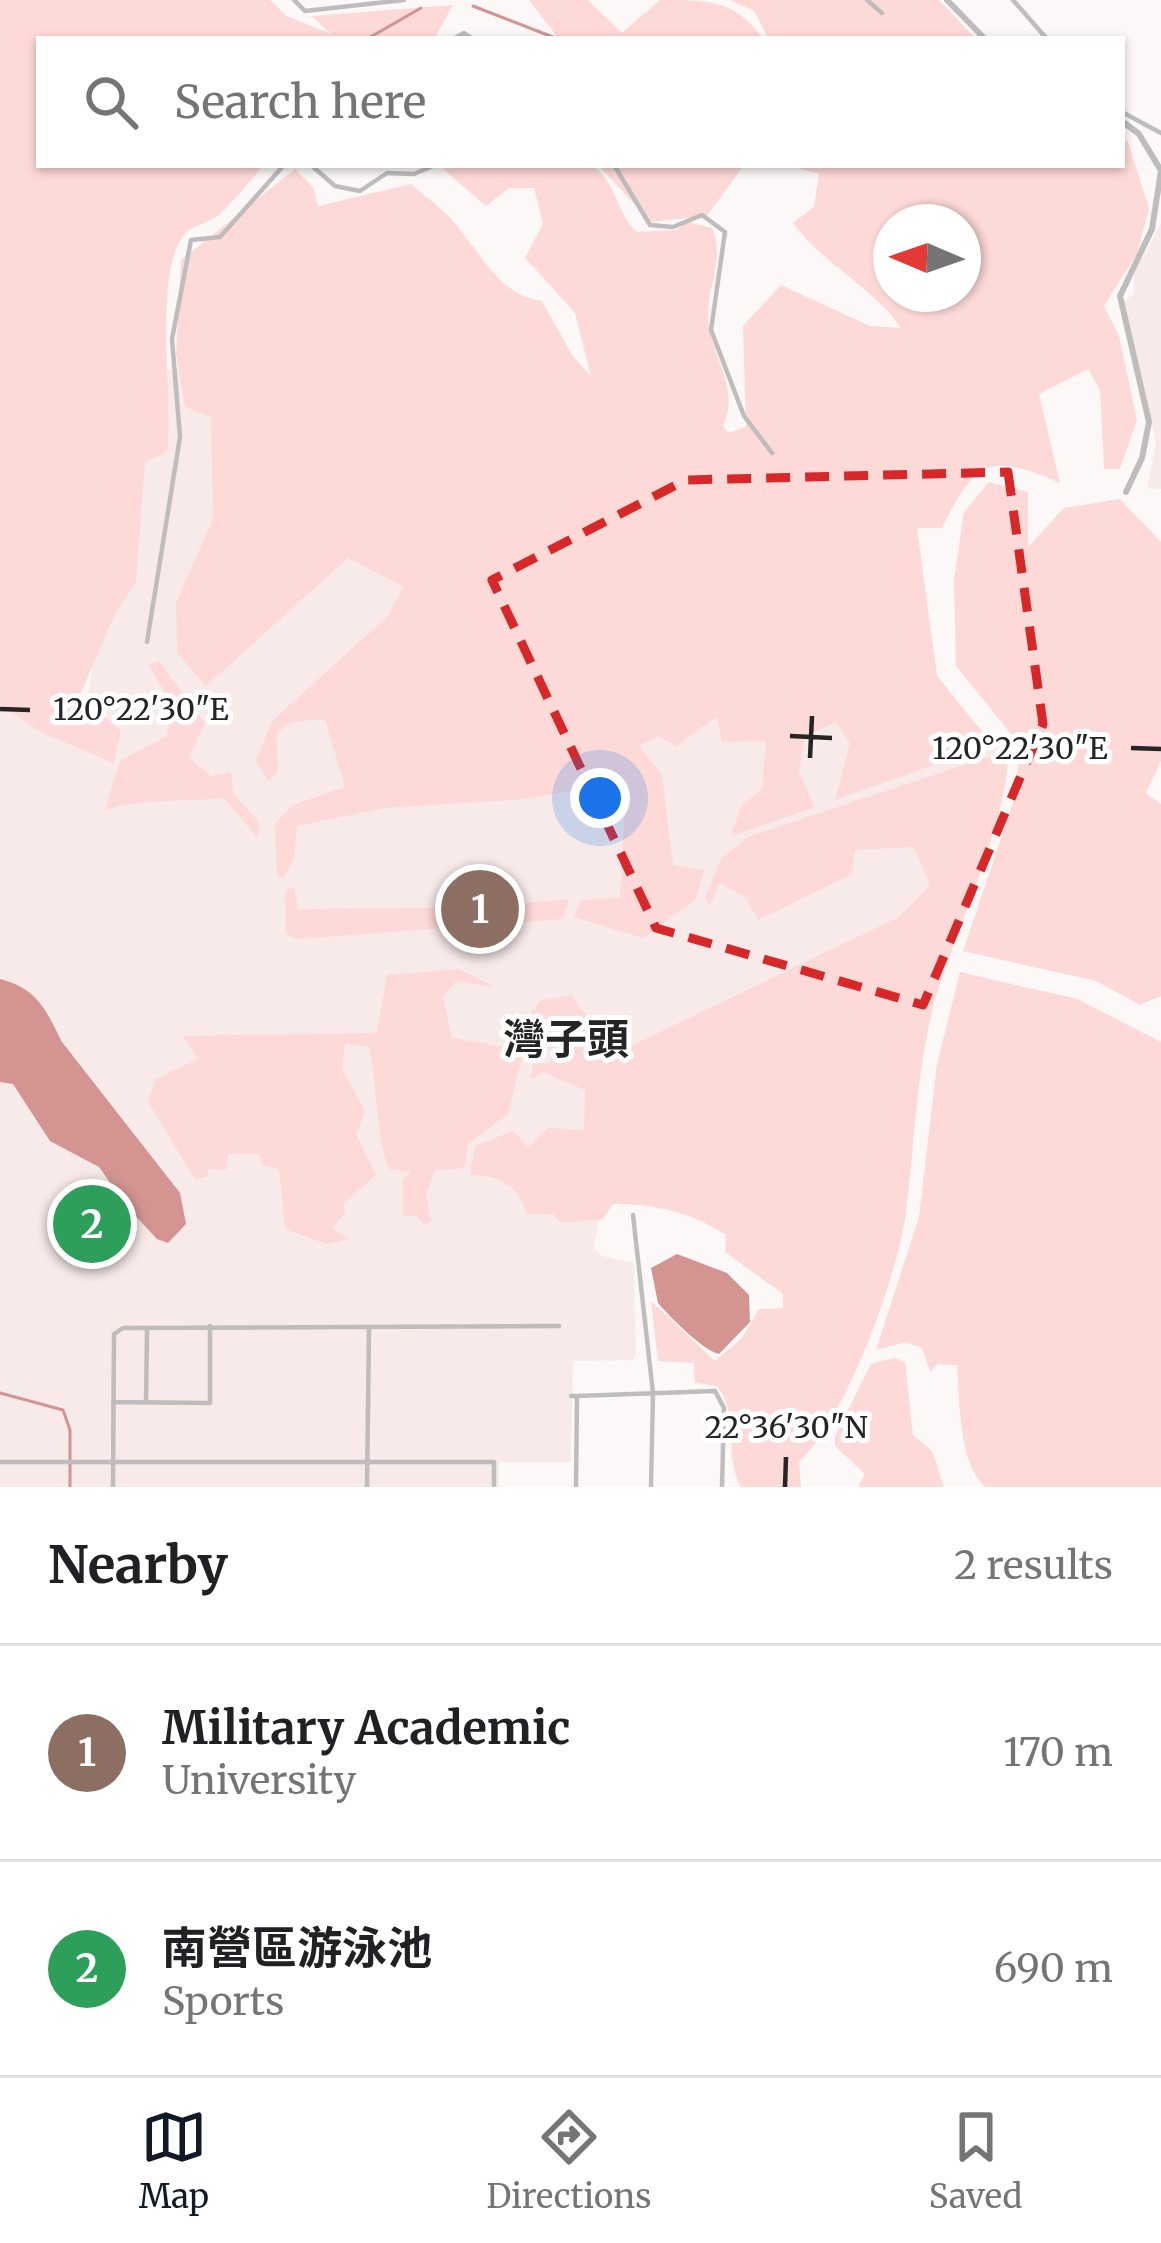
<!DOCTYPE html>
<meta charset="utf-8">
<style>
:root{--surface:#fff;--page:#f6f6f6;--text:#202124;--muted:#757577;--line:#e0e0e0;--accent:#111827}
body{margin:0;font-family:Merriweather,"Noto Sans TC",serif;background:var(--page);color:var(--text)}
.compass{position:absolute;left:873px;top:204px;width:108px;height:108px;border-radius:50%;background:var(--surface);box-shadow:0 3px 9px #0004;rotate:272deg}
.you{position:absolute;left:600px;top:798px;width:42px;height:42px;margin:-30px;border:9px solid #fff;border-radius:50%;background:#1a73e8;box-shadow:0 0 0 18px #1a73e833}
.badge{display:grid;place-items:center;width:78px;height:78px;border-radius:50%;background:var(--accent);color:#fff;font-size:39px;font-weight:700}
.pin{position:absolute;translate:-50% -50%;border:6px solid #fff;box-shadow:0 3px 12px #0006}
.list{margin:0;padding:0;list-style:none}
h2{display:flex;justify-content:space-between;align-items:center;height:156px;margin:0;padding:0 48px;font-size:51px}
h2 small{font-size:39px;font-weight:400;color:var(--muted)}
.list li{display:grid;grid-template-columns:78px 1fr auto;gap:36px;align-items:center;box-sizing:border-box;height:216px;padding:0 48px;border-top:3px solid var(--line)}
.list b{display:block;font-size:45px;white-space:nowrap}
.list p{margin:0;font-size:39px;white-space:nowrap;color:var(--muted)}
.list em{font-size:39px;font-style:normal;color:var(--muted)}
.icon{flex:none;width:66px;height:66px;fill:none;stroke:currentColor;stroke-width:2;stroke-linecap:round;stroke-linejoin:round}
.map{position:relative;flex:none;width:1161px;height:1487px;overflow:hidden}
.search{position:absolute;background:var(--surface);box-shadow:0 3px 9px #0004;left:36px;right:36px;top:36px;height:132px;display:flex;align-items:center;gap:30px;box-sizing:border-box;padding:0 42px;border-radius:0px;color:var(--muted);font-size:45px}
.sheet{height:588px;background:var(--surface)}
nav{display:flex;justify-content:space-around;align-items:center;box-sizing:border-box;height:168px;border-top:3px solid var(--line);background:var(--surface);font-size:33px;color:var(--muted)}
nav a{display:grid;justify-items:center;gap:6px}
nav .on{color:var(--accent)}
.map>svg:first-child{display:block}
.built{fill:#f7eae9}
.green{fill:#fdd9d7;fill-rule:evenodd}
.water{fill:#d39492}
.lines{fill:none;stroke-linecap:round;stroke-linejoin:round}
.stream{stroke:#d39492;stroke-width:3}
.minor{stroke:#bebcbc;stroke-width:4.5}
.tertiary{stroke:#bebcbc;stroke-width:6}
.marked{fill:none;stroke:#d62828;stroke-width:9;stroke-dasharray:24 15;stroke-linejoin:round}
.ticks{fill:none;stroke:#262525;stroke-width:4.5}
.labels{text-anchor:middle;stroke-width:10;stroke-linejoin:round;paint-order:stroke}
.quarter-label{font-size:42px;font-weight:bold;fill:#262525;stroke:#fff}
.ticks-label{font-size:30px;text-anchor:middle;fill:#262525;stroke:#fff;stroke-width:10;stroke-linejoin:round;paint-order:stroke}
</style>
<div class="map">
<svg width="1161" height="1487" viewBox="0 0 1161 1487">
<rect width="100%" height="100%" fill="#fcf8f8"/>
<path class="built" d="M1161 223V489L1147 488 1156 442 1124 301 1134 294V274Z
M217 365 900 625 959 709 1002 748 1008 766 970 874 601 1206 594 1248 602 1256 634 1263 636 1354 633 1360 573 1361 571 1462H499L498 1487H0V685L85 712 145 372Z"/>
<path class="green" d="M0 0H270L287 16 331 34 312 16 453 5 434 39H39V165H264C250 181 236 199 220 214 211 222 197 224 188 231 151 262 174 401 167 451L145 462 136 582 115 614 80 695 121 731 114 763 43 733 0 705Z
M529 0H588L622 33 660 0C710 0 734 0 763 38L559 39Z
M730 0H939L976 39H769L754 11Z
M1122 139 1128 142 1149 208 1137 254 1104 306 1119 336 1137 420 1120 469H1104L1100 390 1088 369 1039 394 1060 483C990 452 975 460 942 528H917L937 676 992 744 835 800 850 743 836 722 805 736 799 772 815 807 731 836 741 806 762 789 766 741 722 742 717 716 677 746 658 736 639 746 662 775 673 865 704 870 696 899 643 938 574 917 581 900 620 898 625 801 589 788 525 799 384 808 297 826 294 860 283 878 277 876 275 823 293 805 345 787 325 719 291 722 277 733 278 773 268 781 256 761 272 721 387 617 404 587 348 558 206 686 177 653 176 603 213 519 211 417 185 407 176 354 181 260 295 169 313 187 318 206 411 184C423 194 436 204 447 215 477 244 496 296 542 301L572 355 591 376 575 313 525 258 543 224 534 188H509L486 206 444 170 446 165H591C616 180 616 213 637 232L676 230 687 222 712 228C726 258 706 289 708 318 711 358 741 388 723 426L728 433 746 427 743 326 781 285 870 326 901 328C873 287 824 265 793 223L814 207 819 174 787 165H1122ZM891 222H963V294H891Z
M598 165H744L707 216 651 222Z
M989 482 1028 492V547L1064 508 1120 499 1161 542V761L1146 793 1161 804V996L1140 1005 1096 981 963 951 1015 797 1020 745 956 666 954 580 964 512Z
M159 661 205 723 189 758 211 776 231 772 233 794 259 822 258 838 224 798C182 802 146 798 105 810L120 761 167 736 172 705 148 664Z
M1006 751C1017 798 949 948 934 1004 916 1074 915 1142 906 1212 898 1276 845 1420 799 1462L801 1487H741C723 1455 740 1415 717 1386L695 1383 694 1363 658 1361 651 1301 715 1361 742 1338 759 1309 783 1308V1294L725 1252 726 1235C694 1213 653 1203 613 1204L603 1219 561 1223 553 1214H526C518 1183 499 1176 470 1175L475 1146 513 1131 528 1147 548 1128 584 1130 585 1090 543 1072 531 1079 533 1064 549 1063 553 1054 525 1021 540 1001 571 995 589 1019 619 1024 633 1045 899 917 930 885 914 847 855 850 852 874 758 920 746 898 720 883 709 906 705 898 721 859 748 837Z
M294 887 298 909 481 907 569 899 563 919 298 939 286 934 285 891Z
M459 969 495 987 456 981 443 997 452 1038 524 1050 508 1114 468 1144 465 1168 435 1170 426 1196 431 1221 425 1225 417 1217 403 1215V1179L412 1172 389 1169C375 1133 378 1086 369 1047L345 1044 342 1068 365 1112 356 1135 376 1175 343 1204 345 1213 332 1228 349 1239 327 1244 285 1229 279 1169 262 1165 259 1154H228L226 1170 208 1169 207 1177 195 1179 148 1102 156 1079 198 1059 183 1036 377 1033 387 975Z
M960 972 1077 999 1161 1042V1487H985C958 1462 960 1400 957 1365L938 1364 930 1372 922 1348 905 1342 876 1350 919 1217 937 1064Z
M894 1358 905 1362 913 1435 932 1451 944 1487H858L865 1474 835 1446V1436L871 1364Z"/>
<path class="water" d="M0 979C39 989 46 1011 62 1042L180 1193 186 1224 168 1243 157 1239 128 1208 99 1167 50 1141 13 1084 0 1082Z
M89 1196 116 1236 95 1251 68 1211Z
M677 1254 727 1273 749 1295 750 1322 719 1354C703 1350 675 1322 658 1303L651 1268Z"/>
<g class="lines">
<path class="stream" d="M473 6 558 39
M367 39 421 8
M0 1393 63 1410 70 1430V1487"/>
<path class="minor" d="M294 0 305 11 404 0
M867 0 882 13
M1013 0 1047 39
M453 39 464 33 473 39
M1122 112 1161 133
M311 165 335 186 360 191 387 173 414 174 435 165
M614 165 650 225 673 227 702 215 725 232 711 330 744 416 772 453
M147 642 180 437 172 339 191 240 220 237 284 165
M633 1215 653 1393 651 1487
M571 1396H577L576 1487
M577 1396 715 1391 724 1408 722 1487
M113 1402 210 1403V1326
M146 1402 147 1330
M0 1462H494V1487
M113 1487 114 1334 123 1328 559 1326
M367 1487 369 1328"/>
<path class="tertiary" d="M947 0 985 39
M1122 121 1139 134 1160 169
M1126 492 1142 458 1149 422 1120 296 1152 229 1161 171"/>
</g>
<path class="marked" d="M1008 472 1043 724 923 1005 656 928 492 580 686 480Z"/>
<path class="ticks" d="M0 709 30 710M790 736 832 738M1131 748 1161 749M810 758 812 716M785 1487 786 1457"/>
<g class="labels">
<g class="quarter-label">
<text x="566" y="1054">灣子頭</text>
</g>
</g>
<g class="ticks-label">
<text x="141" y="720">120°22'30"E</text>
<text x="1020" y="759">120°22'30"E</text>
<text x="786" y="1438">22°36'30"N</text>
</g>
</svg>
<svg class="compass" viewBox="-18 -18 36 36"><path d="M0-13l5 13h-10z" fill="#e53935"/><path d="M0 13l5-13h-10z" fill="#757577"/></svg>
<div class="you"></div>
<div class="pin badge" style="left:480px;top:909px;background:#8d6e63">1</div>
<div class="pin badge" style="left:92px;top:1224px;background:#2e9e5b">2</div>
<div class="search"><svg class="icon" aria-label="search" viewBox="0 0 24 24"><circle cx="10" cy="10" r="6"/><path d="M15 15l6 6"/></svg>Search here</div>
</div>
<section class="sheet">
<h2>Nearby<small>2 results</small></h2>
<ul class="list">
<li><span class="badge" style="background:#8d6e63">1</span><div><b>Military Academic</b><p>University</p></div><em>170 m</em></li>
<li><span class="badge" style="background:#2e9e5b">2</span><div><b>南營區游泳池</b><p>Sports</p></div><em>690 m</em></li>
</ul>
</section>
<nav>
<a class="on"><svg class="icon" aria-label="map" viewBox="0 0 24 24"><path d="M3 6l6-2 6 2 6-2v14l-6 2-6-2-6 2zM9 4v14M15 6v14"/></svg>Map</a>
<a><svg class="icon" aria-label="directions" viewBox="0 0 24 24"><path d="M12 3l9 9-9 9-9-9zM9 14v-3h6M13 9l2 2-2 2"/></svg>Directions</a>
<a><svg class="icon" aria-label="saved" viewBox="0 0 24 24"><path d="M7 4h10v16l-5-4-5 4z"/></svg>Saved</a>
</nav>
